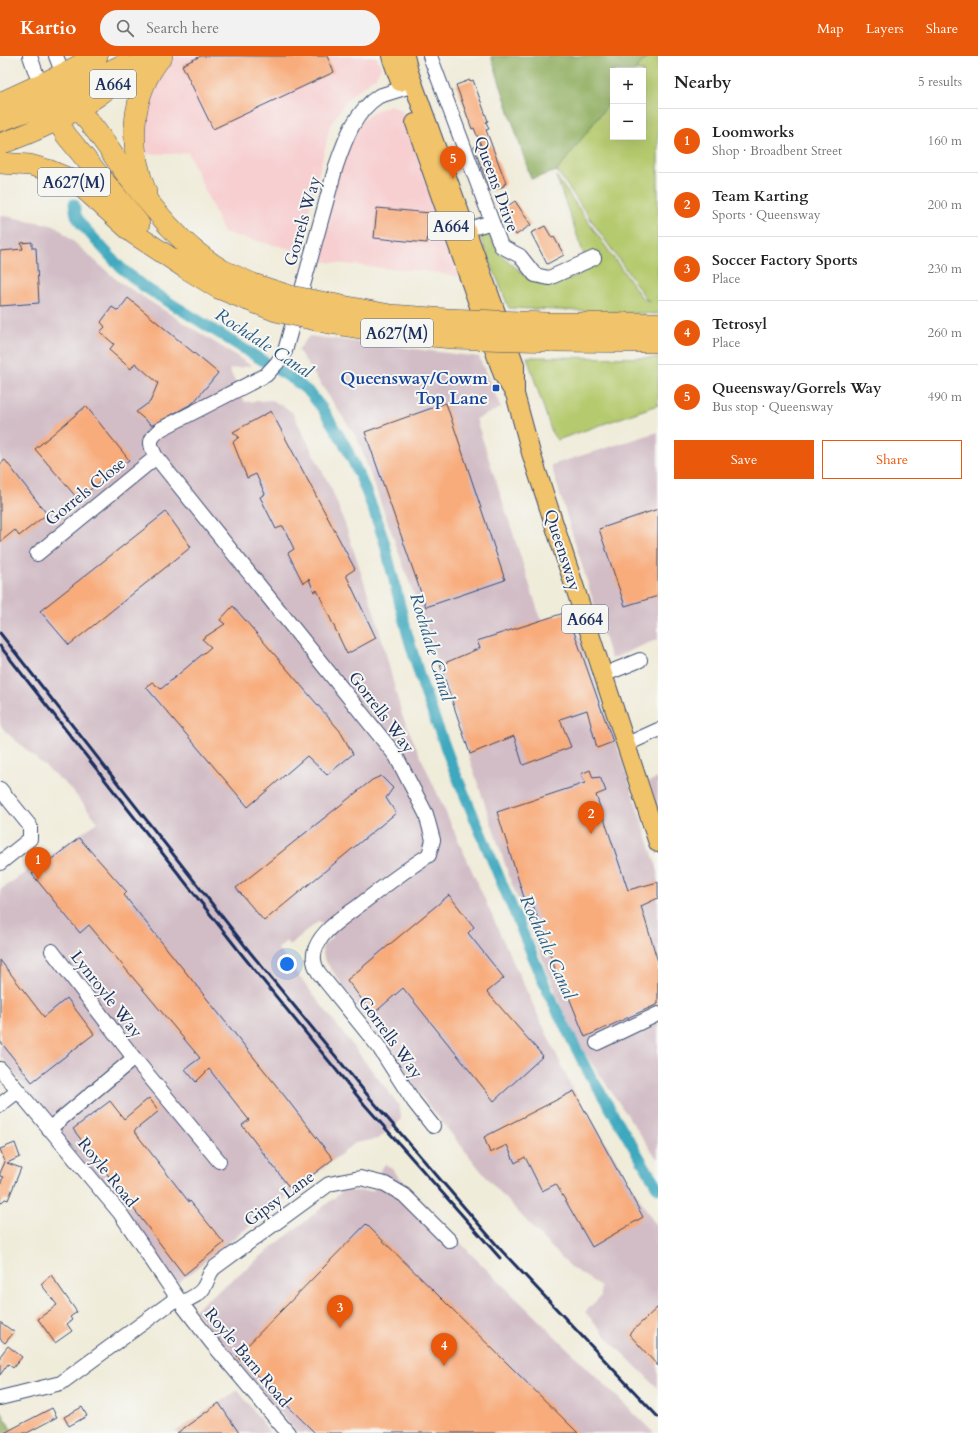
<!DOCTYPE html>
<meta charset="utf-8">
<style>
:root{--surface:#fff;--page:#f2f2f2;--text:#222;--muted:#767676;--line:#e0e0e0;--accent:#ea580c}
body{margin:0;font-family:Cardo,serif;background:var(--page);color:var(--text)}
.controls{position:absolute;right:12px;top:12px;display:grid;overflow:hidden;border-radius:0px;box-shadow:0 4px 16px #0002}
.controls button{width:36px;height:36px;display:grid;place-items:center;padding:0;border:0;border-bottom:1px solid var(--line);background:var(--surface);color:var(--text);font:20px sans-serif}
.you{position:absolute;left:287px;top:908px;width:14px;height:14px;margin:-10px;border:3px solid #fff;border-radius:50%;background:#1a73e8;box-shadow:0 0 0 6px #1a73e833}
.badge{display:grid;place-items:center;width:26px;height:26px;border-radius:50%;background:var(--accent);color:#fff;font-size:13px;font-weight:700}
.pin{position:absolute;translate:-50% -33px;filter:drop-shadow(0 1px 2px #0008)}
.pin::after{content:'';position:absolute;top:21px;width:14px;height:12px;background:inherit;clip-path:polygon(0 0,100% 0,50% 100%)}
.list{margin:0;padding:0;list-style:none}
h2{display:flex;justify-content:space-between;align-items:center;height:52px;margin:0;padding:0 16px;font-size:17px}
h2 small{font-size:13px;font-weight:400;color:var(--muted)}
.list li{display:grid;grid-template-columns:26px 1fr auto;gap:12px;align-items:center;box-sizing:border-box;height:64px;padding:0 16px;border-top:1px solid var(--line)}
.list b{display:block;font-size:15px;white-space:nowrap}
.list p{margin:0;font-size:13px;white-space:nowrap;color:var(--muted)}
.list em{font-size:13px;font-style:normal;color:var(--muted)}
.actions{display:flex;gap:8px;padding:12px 16px}
.actions a{flex:1;padding:9px 0;border:1px solid var(--accent);border-radius:0px;text-align:center;font-size:14px;color:var(--accent)}
.actions .main{background:var(--accent);color:#fff}
.icon{flex:none;width:22px;height:22px;fill:none;stroke:currentColor;stroke-width:2;stroke-linecap:round;stroke-linejoin:round}
.map{position:relative;flex:none;width:658px;height:1377px;overflow:hidden}
header{display:flex;align-items:center;gap:24px;box-sizing:border-box;height:56px;padding:0 20px;background:var(--accent);color:#fff}
header strong{font-size:19px}
nav{display:flex;gap:22px;margin-inline-start:auto;font-size:14px}
.search{width:280px;height:36px;background:var(--page);display:flex;align-items:center;gap:10px;box-sizing:border-box;padding:0 14px;border-radius:22px;color:var(--muted);font-size:15px}
main{display:flex}
aside{flex:1;background:var(--surface)}
.map>svg:first-child{display:block}
.built{fill:#f7cfd1}
.industrial{fill:#d2bdc6}
.green{fill:#b5ca6e;stroke:#687c66}
.forest{fill:#90ae61;stroke:#566e60}
.lines{fill:none;stroke-linecap:round;stroke-linejoin:round}
.canal{stroke:#3ea8be;stroke-width:11}
.building{fill:#f8ac7b}
.minor-casing{stroke:#3b4b71;stroke-width:16}
.major-casing{stroke:#3b4b71;stroke-width:20}
.highway-casing{stroke:#3b4b71;stroke-width:22}
.minor{stroke:#fff;stroke-width:14}
.major{stroke:#f1c36a;stroke-width:18}
.highway{stroke:#f1c36a;stroke-width:21}
.rail{stroke:#1b2f5e;stroke-width:3}
.highway-bridge-casing{stroke:#3b4b71;stroke-width:22;stroke-linecap:butt}
.highway-bridge{stroke:#f1c36a;stroke-width:21}
.transit-dot{fill:#1a4fb4;stroke:#f6f6f2;stroke-width:1.5}
.labels{text-anchor:middle;stroke-width:4;stroke-linejoin:round;paint-order:stroke}
.shield{fill:#f6f6f2;stroke:#5d6b8a;stroke-width:1}
.shield-label{font-size:16px;font-weight:bold;fill:#1b2f5e}
.street-label{font-size:17px;fill:#1b2f5e;stroke:#f6f6f2}
.transit-label{font-size:17px;font-weight:bold;fill:#164399;stroke:#f6f6f2;text-anchor:end}
.water-label{font-size:18px;font-style:italic;fill:#275980;stroke:#f6f6f2}
</style>
<header>
<strong>Kartio</strong>
<div class="search"><svg class="icon" aria-label="search" viewBox="0 0 24 24"><circle cx="10" cy="10" r="6"/><path d="M15 15l6 6"/></svg>Search here</div>
<nav><a>Map</a><a>Layers</a><a>Share</a></nav>
</header>
<main>
<div class="map">
<svg width="658" height="1377" viewBox="0 0 658 1377">
<rect width="100%" height="100%" fill="#f6f6f2"/>
<filter id="ink" filterUnits="userSpaceOnUse"><feTurbulence type="fractalNoise" baseFrequency=".025" numOctaves="2"/><feDisplacementMap in="SourceGraphic" scale="8" xChannelSelector="R" yChannelSelector="G"/><feConvolveMatrix kernelMatrix="1 2 1 2 8 2 1 2 1" color-interpolation-filters="sRGB"/></filter>
<filter id="wash" filterUnits="userSpaceOnUse"><feTurbulence type="fractalNoise" baseFrequency=".012" numOctaves="4" result="noise"/><feDisplacementMap in="SourceGraphic" scale="16" xChannelSelector="R" yChannelSelector="G"/><feGaussianBlur stdDeviation="0.9" result="paint"/><feColorMatrix in="noise" values="0 0 0 0 0 0 0 0 0 0 0 0 0 0 0 0 0 1.4 0 .05"/><feComposite in="paint" operator="in"/></filter>
<g filter="url(#wash)">
<rect width="100%" height="100%" fill="#f0ecda"/>
<path class="built" d="M176 0H376L381 11 376 21 353 38 343 49 329 72 326 89 298 195 224 177 188 96 180 98H146L148 38Z
M391 49 402 54 434 151 459 221 427 215 383 212 318 205 337 124 349 89 361 66 374 55Z"/>
<path class="industrial" d="M0 159 56 170 118 225 252 310 229 313 245 346 272 344 292 356 332 434 345 468 377 565 402 659 503 884 571 1030 658 1173V1332L615 1290 585 1256 601 1240 600 1230 571 1211 543 1183 486 1121 422 1041 324 903 322 891 332 881 319 865 289 889 286 885 278 893 398 1048 401 1058V1063L397 1068 378 1083 355 1087 176 1228 0 999V834L98 766 71 733 6 676 0 668Z
M309 280 479 301 501 352 476 363 541 564 570 555 620 698 658 815V1104L575 983 512 829 419 553 358 384 298 294Z
M658 376V583L611 603 551 409Z
M658 722V754L649 726Z
M385 1108 390 1111 472 1199 654 1377H297L194 1254 343 1135H373L377 1120Z
M238 1334 270 1377H174Z"/>
<path class="green" d="M649 0H658V258L509 252 478 176 486 174 500 198 529 223H569L589 213 556 120 642 242 652 246 647 244 557 115 613 42V81H643V15H634L639 9Z
M527 301 658 302V349L557 384 552 377Z"/>
<path class="forest" d="M491 0H649L639 9 634 15H613V42L557 115 531 123Z
M0 1354V1353L13 1377H0Z"/>
<g class="lines">
<path class="canal" d="M74 148 76 159 81 168 120 211 143 230 294 324 309 336 322 352 346 391 361 423 373 453 384 485 407 577 423 631 452 709 487 792 549 939 587 1014 658 1132"/>
</g>
<g id="blocks">
<path class="building" d="M201 0H327L334 16 213 73 182 9Z
M470 24 471 25 473 24 488 65 486 66 489 73 486 74 506 127 504 128V130L490 135 474 91 481 89 474 72 472 73 456 29Z
M515 145 531 169 516 179 509 168 511 167 502 154Z
M377 152 430 157 427 187 374 182Z
M545 170 552 182 554 181 564 199 547 208 531 177Z
M32 186V192H36L39 247 0 250V195L23 193 21 187Z
M128 242 218 317 193 347 153 369H151L136 356 150 346 158 327 135 307 131 313 109 294 114 288 100 276 105 271 101 266 112 251 118 255Z
M446 347 505 524 426 551 365 376Z
M86 350 129 404 78 443 35 393Z
M271 355 355 513 346 519 376 582 347 598 317 534 314 536 309 523 303 527 288 497 294 493 283 470 276 473 260 441 265 438 256 418 247 422 233 386 239 381 233 376Z
M5 404 47 458 19 480 15 474 0 486V408Z
M658 453V540L625 550 599 473Z
M166 456 191 491 69 589 40 555Z
M233 550 340 675 353 698 327 719 307 700 248 751 146 631 152 626 161 633 211 591 202 583 225 568 220 564Z
M567 556 613 686 597 692 587 654 560 663 571 691 523 709 514 680 470 698 440 609 480 592 477 585Z
M590 714 593 722 600 721 606 735 596 739 628 834 658 826V842L641 850 658 906V948L585 981 560 919 558 921 533 849 527 851 497 756 585 727 581 718Z
M381 720 393 732 386 742 396 757 264 865 236 832 372 724Z
M79 782 127 836 124 839 283 1038 333 1103 292 1135 242 1069 249 1064 209 1013 196 1026 185 1013 200 1002 89 869 80 877 32 818Z
M449 839 474 871 468 877 504 922 487 936 543 1000 494 1045 403 932 373 958 347 924Z
M0 904 44 961 67 942 94 978 32 1026 0 985Z
M574 1035 643 1161 592 1191 556 1128 542 1135 525 1101 515 1107 507 1089 490 1097 484 1081Z
M149 1042 159 1055 134 1075 189 1146 190 1145 224 1187 184 1219 73 1073 110 1045 124 1063Z
M15 1087 20 1101 7 1107 21 1112 8 1144 5 1143 0 1148V1129L3 1121 0 1120V1117L5 1106 0 1093Z
M366 1168 443 1244 578 1377H315L237 1300Z
M51 1219 77 1256 70 1261 72 1264 67 1268 72 1275 55 1287 38 1263 57 1249 41 1228Z
M658 1251V1310L629 1278Z
M0 1266 14 1276 5 1287 0 1283Z
M8 1290 22 1301 13 1312 8 1308 0 1319V1300Z
M219 1347 239 1377H177Z
M82 1351 87 1360 69 1370 64 1361Z
M52 1352 57 1361 27 1377H4Z"/>
</g>
</g>
<g filter="url(#ink)">
<use href="#blocks" fill-opacity="0" stroke="#3b4b71" stroke-width="1"/>
<g class="lines">
<defs>
<path id="minor" d="M30 0 40 29
M56 0 63 18
M430 0 501 190 520 200 535 219 549 222 594 202
M414 29 379 40C355 55 345 84 336 110L285 295 277 307 266 319 161 373C148 383 149 388 156 401L396 700 426 758 433 784 429 799C405 814 383 831 361 848 346 860 324 872 316 891 312 900 313 908 319 917L378 990 414 1046 433 1070
M456 177 492 166
M37 498 156 401
M603 619 640 604
M625 689 658 674
M0 733 30 770V783L0 807
M52 895 134 1002 219 1105
M597 987 658 958
M0 1013 120 1157 181 1247 212 1287 288 1377
M0 1049 18 1035
M49 1073 134 1002
M181 1247C189 1243 200 1239 204 1231 209 1223 207 1220 214 1212L329 1128 360 1122 385 1128 404 1139 450 1185
M0 1342 61 1327 177 1242"/>
<path id="major" d="M391 0 400 26
M405 0 409 16 515 309V338L531 397 658 787
M415 67 503 319 515 338"/>
<path id="highway" d="M40 29 49 50 66 79 139 168
M40 29C74 44 93 21 123 9
M0 47 63 18 97 0
M0 65C19 58 51 44 71 51 88 56 117 107 130 123 142 139 156 155 169 170 184 187 202 202 222 214 232 219 243 223 253 228
M0 88C35 76 69 60 99 39 116 27 131 13 147 0
M0 107 30 109 48 114 65 121 81 130 133 177 184 211 218 232 248 244
M146 136C128 91 130 38 162 0
M546 267H658
M551 285 658 286"/>
</defs>
<use href="#minor" class="minor-casing"/>
<use href="#major" class="major-casing"/>
<use href="#highway" class="highway-casing"/>
<use href="#minor" class="minor"/>
<use href="#major" class="major"/>
<use href="#highway" class="highway"/>
<path class="rail" d="M0 577 249 895 370 1042 501 1194 658 1361
M0 590 243 900 364 1048 500 1202"/>
<defs>
<path id="highway-bridge" d="M253 228 290 240 390 259 447 263 546 267
M248 244 276 255 329 267 378 275 452 282 551 285"/>
</defs>
<use href="#highway-bridge" class="highway-bridge-casing"/>
<use href="#highway-bridge" class="highway-bridge"/>
</g>
</g>
<rect class="transit-dot" x="492" y="328" width="8" height="8" rx="2"/>
<g class="labels">
<g class="shield">
<rect x="90" y="14" width="46" height="28" rx="3"/>
<rect x="38" y="112" width="72" height="28" rx="3"/>
<rect x="428" y="156" width="46" height="28" rx="3"/>
<rect x="361" y="263" width="72" height="28" rx="3"/>
<rect x="562" y="549" width="46" height="28" rx="3"/>
</g>
<g class="shield-label">
<text x="113" y="34">A664</text>
<text x="74" y="132">A627(M)</text>
<text x="451" y="176">A664</text>
<text x="397" y="283">A627(M)</text>
<text x="585" y="569">A664</text>
</g>
<g class="street-label">
<text transform="translate(497 128) rotate(70)" y="6">Queens Drive</text>
<text transform="translate(302 165) rotate(-74)" y="6">Gorrels Way</text>
<text transform="translate(85 435) rotate(-39)" y="6">Gorrels Close</text>
<text transform="translate(563 494) rotate(72)" y="6">Queensway</text>
<text transform="translate(382 656) rotate(53)" y="6">Gorrells Way</text>
<text transform="translate(107 938) rotate(52)" y="6">Lynroyle Way</text>
<text transform="translate(391 981) rotate(54)" y="6">Gorrells Way</text>
<text transform="translate(108 1116) rotate(51)" y="6">Royle Road</text>
<text transform="translate(279 1142) rotate(-36)" y="6">Gipsy Lane</text>
<text transform="translate(248 1301) rotate(50)" y="6">Royle Barn Road</text>
</g>
<g class="transit-label">
<text x="488" y="328">Queensway/Cowm<tspan x="488" dy="20">Top Lane</tspan></text>
</g>
<g class="water-label">
<text transform="translate(264 287) rotate(33)" y="6">Rochdale Canal</text>
<text transform="translate(432 591) rotate(73)" y="6">Rochdale Canal</text>
<text transform="translate(548 891) rotate(66)" y="6">Rochdale Canal</text>
</g>
</g>
</svg>
<div class="controls">
<button>+</button>
<button>−</button>
</div>
<div class="you"></div>
<div class="pin badge" style="left:38px;top:824px">1</div>
<div class="pin badge" style="left:591px;top:778px">2</div>
<div class="pin badge" style="left:340px;top:1272px">3</div>
<div class="pin badge" style="left:444px;top:1310px">4</div>
<div class="pin badge" style="left:453px;top:123px">5</div>
</div>
<aside>
<h2>Nearby<small>5 results</small></h2>
<ul class="list">
<li><span class="badge">1</span><div><b>Loomworks</b><p>Shop · Broadbent Street</p></div><em>160 m</em></li>
<li><span class="badge">2</span><div><b>Team Karting</b><p>Sports · Queensway</p></div><em>200 m</em></li>
<li><span class="badge">3</span><div><b>Soccer Factory Sports</b><p>Place</p></div><em>230 m</em></li>
<li><span class="badge">4</span><div><b>Tetrosyl</b><p>Place</p></div><em>260 m</em></li>
<li><span class="badge">5</span><div><b>Queensway/Gorrels Way</b><p>Bus stop · Queensway</p></div><em>490 m</em></li>
</ul>
<div class="actions"><a class="main">Save</a><a>Share</a></div>
</aside>
</main>
